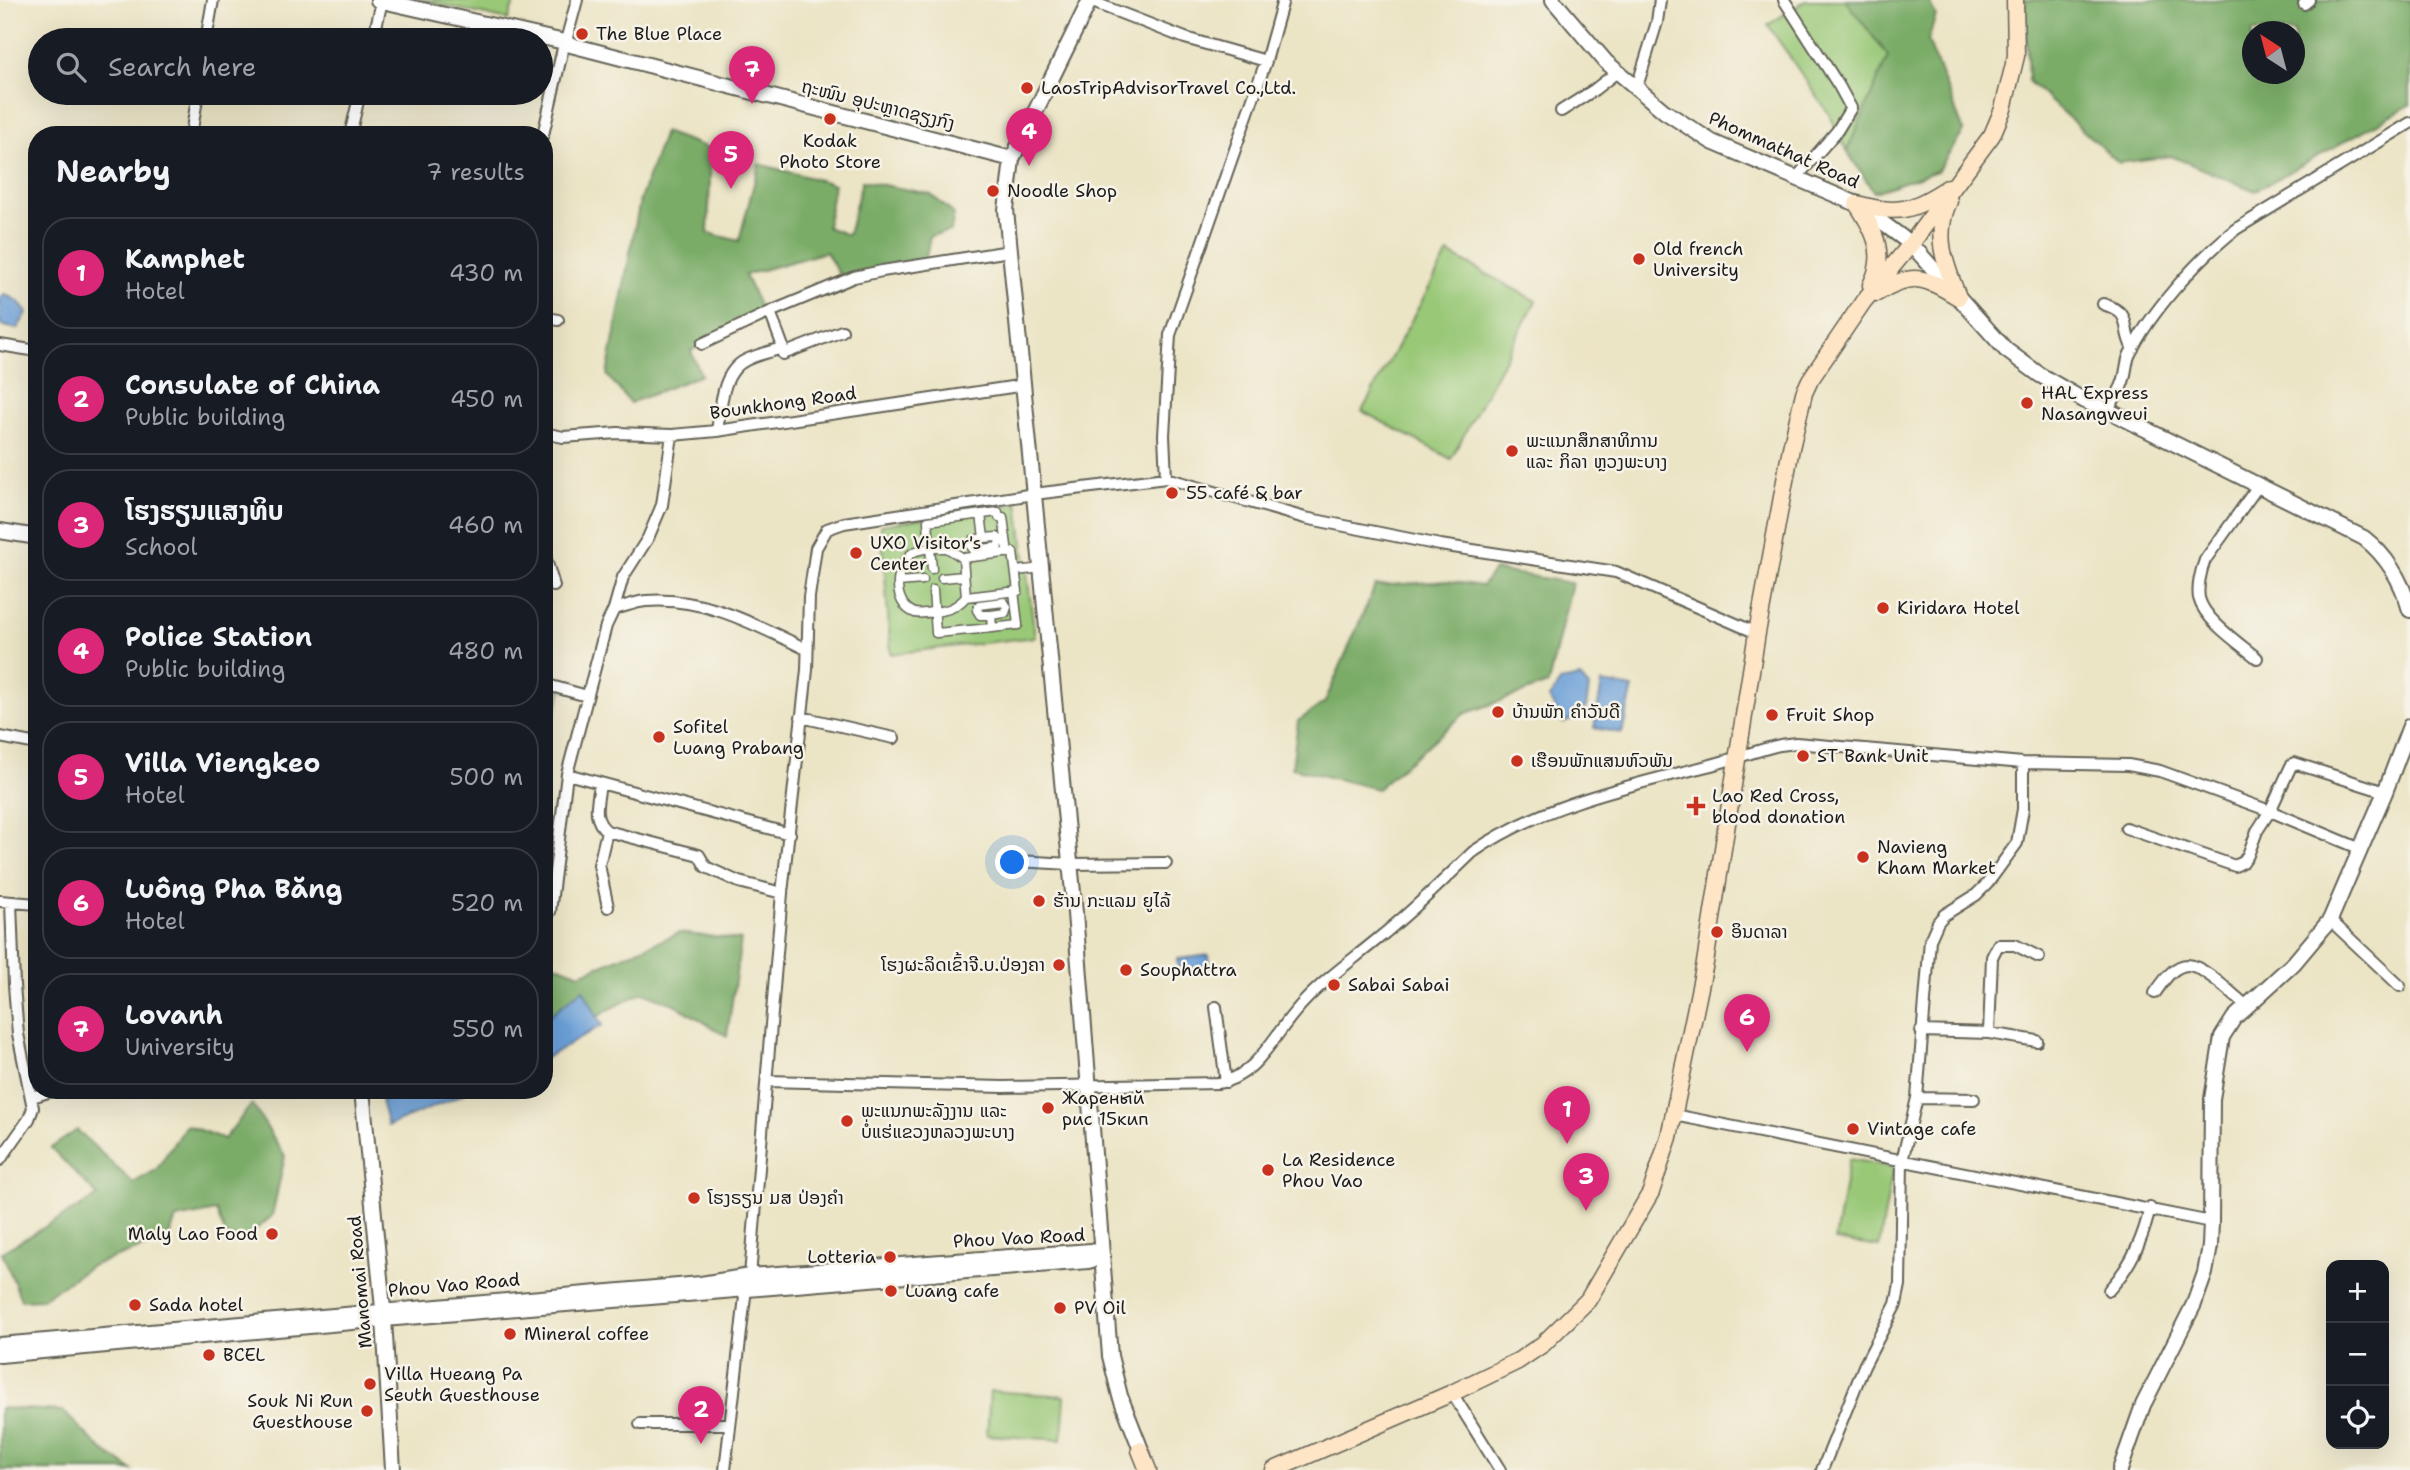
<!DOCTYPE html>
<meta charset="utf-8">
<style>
:root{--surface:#171b24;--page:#242831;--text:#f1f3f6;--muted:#9ea1a6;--line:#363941;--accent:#db2777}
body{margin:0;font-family:"Shantell Sans","Noto Sans Lao",sans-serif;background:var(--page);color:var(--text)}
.controls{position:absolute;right:21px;bottom:21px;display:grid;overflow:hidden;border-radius:14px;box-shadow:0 7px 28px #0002}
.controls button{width:63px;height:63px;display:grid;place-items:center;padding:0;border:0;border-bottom:2px solid var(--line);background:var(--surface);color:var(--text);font:35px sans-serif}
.compass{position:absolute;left:2242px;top:21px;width:63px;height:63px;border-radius:50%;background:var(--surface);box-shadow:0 7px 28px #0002;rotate:324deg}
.you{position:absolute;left:1013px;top:863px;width:24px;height:24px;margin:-18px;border:5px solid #fff;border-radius:50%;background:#1a73e8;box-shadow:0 0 0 10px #1a73e833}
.badge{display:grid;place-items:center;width:46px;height:46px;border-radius:50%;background:var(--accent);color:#fff;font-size:23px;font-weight:700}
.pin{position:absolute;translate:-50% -58px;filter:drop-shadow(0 2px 4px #0008)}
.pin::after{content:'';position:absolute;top:37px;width:24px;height:21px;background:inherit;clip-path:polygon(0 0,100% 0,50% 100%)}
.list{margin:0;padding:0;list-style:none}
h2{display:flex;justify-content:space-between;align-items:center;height:91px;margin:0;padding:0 28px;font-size:30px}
h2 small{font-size:23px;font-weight:400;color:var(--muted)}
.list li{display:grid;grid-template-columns:46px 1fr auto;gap:21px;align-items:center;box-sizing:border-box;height:112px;margin:0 14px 14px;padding:0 14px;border:2px solid var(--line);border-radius:28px}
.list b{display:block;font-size:26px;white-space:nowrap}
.list p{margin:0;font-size:23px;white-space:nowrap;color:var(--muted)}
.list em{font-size:23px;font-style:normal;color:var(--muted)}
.icon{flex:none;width:38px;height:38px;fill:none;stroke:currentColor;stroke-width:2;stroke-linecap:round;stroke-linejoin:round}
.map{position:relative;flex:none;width:2410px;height:1470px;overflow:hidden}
.search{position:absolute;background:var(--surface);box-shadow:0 7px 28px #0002;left:28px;top:28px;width:525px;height:77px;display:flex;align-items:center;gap:18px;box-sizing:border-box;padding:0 24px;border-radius:38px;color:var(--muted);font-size:26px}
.panel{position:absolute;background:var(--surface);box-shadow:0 7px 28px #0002;left:28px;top:126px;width:525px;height:973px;border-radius:28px}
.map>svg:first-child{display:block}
.green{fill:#99c877;stroke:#5a724a;stroke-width:2}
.forest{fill:#7aac68;stroke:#4b6442;stroke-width:2;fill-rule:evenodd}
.water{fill:#6b9fd7;stroke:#445e7a;stroke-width:2}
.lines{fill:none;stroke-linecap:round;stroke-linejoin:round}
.pedestrian-casing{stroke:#646257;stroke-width:11}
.minor-casing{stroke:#646257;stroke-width:14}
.tertiary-casing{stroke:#646257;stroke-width:18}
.secondary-casing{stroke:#646257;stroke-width:19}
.pedestrian{stroke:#fff;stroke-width:8}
.minor{stroke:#fff;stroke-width:10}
.tertiary{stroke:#fff;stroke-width:14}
.secondary{stroke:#fde5c5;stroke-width:16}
.poi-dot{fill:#c8321e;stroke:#f7f3e8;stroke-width:2.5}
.labels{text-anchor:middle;stroke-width:5;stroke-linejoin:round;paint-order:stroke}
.poi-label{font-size:18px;fill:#1c1c1c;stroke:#f7f3e8;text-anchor:start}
.street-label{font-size:18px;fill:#1c1c1c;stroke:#f7f3e8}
</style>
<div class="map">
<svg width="2410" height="1470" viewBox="0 0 2410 1470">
<rect width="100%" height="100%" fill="#f7f3e8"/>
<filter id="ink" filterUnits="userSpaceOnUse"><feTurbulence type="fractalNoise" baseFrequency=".0143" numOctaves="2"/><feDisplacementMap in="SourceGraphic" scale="14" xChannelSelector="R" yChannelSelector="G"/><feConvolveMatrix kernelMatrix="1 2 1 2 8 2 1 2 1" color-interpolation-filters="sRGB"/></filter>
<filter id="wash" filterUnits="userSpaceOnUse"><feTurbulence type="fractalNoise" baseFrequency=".00686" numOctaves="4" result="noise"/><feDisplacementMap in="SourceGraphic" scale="28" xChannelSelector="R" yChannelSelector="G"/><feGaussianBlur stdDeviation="1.57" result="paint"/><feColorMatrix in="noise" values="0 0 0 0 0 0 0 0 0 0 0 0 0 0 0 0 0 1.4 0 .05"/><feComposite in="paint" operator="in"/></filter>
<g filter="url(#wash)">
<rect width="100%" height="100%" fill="#ebe4c5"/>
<path class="green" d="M420 0H511L514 3 508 20Z
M1806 0H1883L1964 131 1937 171 1874 192 1847 151 1830 116 1768 25Z
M1448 253 1536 301 1451 459 1362 411Z
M1018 503 1035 637 891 654 881 525Z
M1849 1159 1893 1167 1879 1247 1835 1240Z
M990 1391 1065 1396 1062 1440 987 1435Z"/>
<path class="forest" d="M1845 0H1928L1936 15 1928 41 1964 131 1937 171 1874 192 1847 151 1888 56Z
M2025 0H2410V105L2255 191 2171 156 2119 163 2028 81ZM2252 32H2294V74H2252Z
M664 132 711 149 708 233 739 241 759 164 834 184 827 227 848 235 862 181 930 194 954 214 951 231 930 236 925 262 839 275 826 252 745 275 761 310 691 351 701 375 630 403 607 375 640 200Z
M1494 570 1572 583 1548 684 1464 714 1377 789 1292 768 1298 721 1325 702 1375 586 1447 581 1482 586Z
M544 684 563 689 544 743Z
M679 933 741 940 727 1036 674 1004 643 992 610 1009 544 1051V960L580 974Z
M252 1104 285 1156 272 1216 245 1239 226 1236 216 1211 176 1219 168 1239 91 1266 42 1299 21 1300 2 1252 98 1196 51 1148 77 1130 133 1183 156 1170 186 1125 224 1139Z
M0 1408 63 1411 100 1448 132 1470H0Z"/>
<path class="water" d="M4 294 18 301 27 313 17 329 0 325V300Z
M1580 677 1589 687 1585 715 1563 723 1549 698 1561 681Z
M1602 683 1633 688 1622 733 1594 728Z
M1209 955 1210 966 1178 969 1177 959Z
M583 989 602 1025 544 1059V1020Z
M416 1090H463L464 1094 388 1126 381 1101Z"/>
</g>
<g filter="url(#ink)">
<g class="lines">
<defs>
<path id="pedestrian" d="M981 514 984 538 997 537 1000 541 998 547 974 550 971 546 973 540 984 538
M963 558 1013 552 1018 591 966 597
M932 569 930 548C926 549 918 550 914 552 894 564 891 604 915 613 920 614 927 613 932 612 947 611 956 608 966 597L963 558 947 548H930L928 521 998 512 999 517H1003L1008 553
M1016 571 1042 568
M942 578 964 576
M898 582 923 580
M933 590 936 633 992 628
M991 615 1005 613 1007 607 1004 602 979 605 977 610 980 615H991L992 628 1018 625 1014 591"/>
<path id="minor" d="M1784 0 1839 86 1851 108 1837 131 1797 177
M1090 1 1185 38 1266 61 1283 0
M2304 4 2309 0
M567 37 577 0
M206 40 213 0
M373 40 382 1
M1636 90 1657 22 1660 0
M1561 111 1594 90 1617 72
M191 135 198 93
M350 135 360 93
M543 135 563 48
M2103 304C2135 314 2120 326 2133 349
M770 312 782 344 783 354 842 331
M544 317 558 320
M702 344 770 312 854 277 882 271 1010 251
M0 345 37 351
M2107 410C2113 401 2120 392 2123 382 2126 374 2126 364 2129 356 2149 313 2199 258 2236 229L2410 123
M717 431C721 408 721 372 746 360 756 355 768 352 779 349L782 344
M544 433 563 437 618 433 672 435 717 431 1025 385
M1166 478 1164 435 1170 335 1266 61
M544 553 554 586
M614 609C624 607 635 602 646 601 704 596 756 625 806 649
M2257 658C2240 644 2204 620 2199 598 2197 587 2201 570 2205 560L2258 486
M544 684 587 696
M801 717 894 738
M0 737 37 744
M567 774 790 834
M600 784C598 801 591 819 607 831L699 855 706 867 739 882 782 893
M2126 828 2235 866 2243 862 2248 855 2257 831 2270 811 2291 766 2294 763 2385 792
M607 831 599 865 608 907
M1018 861 1070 864 1166 863
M0 901 37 904
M550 912 567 774 606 626 614 609 623 577 648 538 662 505 672 435
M2330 920 2400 986
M2155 993C2163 982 2173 965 2188 965 2203 965 2235 997 2247 1006
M1216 1007 1226 1082
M1921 1031 1989 1033 2037 1041
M1989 1033 1992 957 1998 945H2015L2039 957
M767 1081 1003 1087 1218 1083C1254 1078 1272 1039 1294 1013 1317 985 1346 965 1374 942 1409 914 1441 883 1473 852 1541 805 1624 787 1703 767 1729 761 1754 751 1780 745L1796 743 2023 763 2128 765 2160 771 2270 811 2361 849
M32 1097 55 1090
M1917 1098 1974 1099
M1674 1115 2211 1222
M0 1160 29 1119 33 1108 18 1034 14 985 11 902
M2109 1290C2131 1266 2143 1240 2150 1208
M1452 1393 1500 1470
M640 1424H730
M725 1470 746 1288 750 1276 782 893 807 670 809 597 816 548 827 529 844 523 1034 494 1166 478 1305 518 1440 545 1616 572 1757 633
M1822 1470 1864 1366 1896 1304 1900 1285 1902 1161 1917 1098 1930 940 1938 922 1944 915 1976 895 1987 884 2017 843 2023 809V763"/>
<path id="tertiary" d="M378 0 560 41
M1090 0 1012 159 1006 210 1075 913 1110 1356 1120 1396 1145 1460
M1553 0 1606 62 1664 111 1712 142 1857 204 1911 244 2006 350 2040 375 2085 401 2107 410 2364 538C2387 556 2402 582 2410 610
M571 45 1012 159
M0 531 37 537
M362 1090 384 1319 393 1470
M0 1345 701 1284 750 1276 1091 1251 1103 1257 1088 1261 384 1319 0 1355
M2120 1470 2143 1405 2194 1304 2205 1273 2210 1246 2211 1222 2212 1099 2222 1037 2234 1018 2294 963 2330 920 2385 792 2410 726"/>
<path id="secondary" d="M1949 201C1933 235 1945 264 1958 297
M1857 204C1899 216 1914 210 1949 187
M1857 204C1875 231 1887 255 1871 285
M1877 293C1912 271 1925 277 1958 297
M1140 1450 1148 1470
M1274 1470 1452 1393 1518 1361 1543 1344 1588 1300 1651 1192 1669 1137 1705 963 1757 633 1791 448 1804 393 1810 380 1863 302 1911 244 1992 135 2003 109 2016 56 2015 0"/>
</defs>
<use href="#pedestrian" class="pedestrian-casing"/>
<use href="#minor" class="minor-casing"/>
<use href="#tertiary" class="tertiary-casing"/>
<use href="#secondary" class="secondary-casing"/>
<use href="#pedestrian" class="pedestrian"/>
<use href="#minor" class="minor"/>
<use href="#tertiary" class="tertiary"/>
<use href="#secondary" class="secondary"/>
</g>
</g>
<g class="poi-dot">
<circle cx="582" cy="34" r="7"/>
<circle cx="1027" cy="88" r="7"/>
<circle cx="830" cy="119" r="7"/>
<circle cx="993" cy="191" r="7"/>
<circle cx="1639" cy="259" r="7"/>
<circle cx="2027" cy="403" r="7"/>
<circle cx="1512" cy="451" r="7"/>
<circle cx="1172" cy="493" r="7"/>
<circle cx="856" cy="553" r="7"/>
<circle cx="1883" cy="608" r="7"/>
<circle cx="1498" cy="712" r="7"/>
<circle cx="1772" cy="715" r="7"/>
<circle cx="659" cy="737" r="7"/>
<circle cx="1803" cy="756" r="7"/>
<circle cx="1517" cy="761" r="7"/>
<path d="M1692.5 795.5h7v7h7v7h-7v7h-7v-7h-7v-7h7z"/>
<circle cx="1863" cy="857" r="7"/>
<circle cx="1039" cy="901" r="7"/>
<circle cx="1717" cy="932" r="7"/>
<circle cx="1059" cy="965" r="7"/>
<circle cx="1126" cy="970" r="7"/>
<circle cx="1334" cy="985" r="7"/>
<circle cx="1048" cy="1108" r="7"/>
<circle cx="847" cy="1121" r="7"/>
<circle cx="1853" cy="1129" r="7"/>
<circle cx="1268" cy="1170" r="7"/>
<circle cx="694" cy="1198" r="7"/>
<circle cx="272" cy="1234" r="7"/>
<circle cx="890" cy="1257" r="7"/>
<circle cx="891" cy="1291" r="7"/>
<circle cx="135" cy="1305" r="7"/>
<circle cx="1060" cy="1308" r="7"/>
<circle cx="510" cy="1334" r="7"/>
<circle cx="209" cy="1355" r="7"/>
<circle cx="370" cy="1384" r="7"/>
<circle cx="367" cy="1411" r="7"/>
</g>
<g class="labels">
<g class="poi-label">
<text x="596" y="40">The Blue Place</text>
<text x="1041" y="94">LaosTripAdvisorTravel Co.,Ltd.</text>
<text x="830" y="147" text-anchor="middle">Kodak<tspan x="830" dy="21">Photo Store</tspan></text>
<text x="1007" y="197">Noodle Shop</text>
<text x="1653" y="255">Old french<tspan x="1653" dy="21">University</tspan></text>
<text x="2041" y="399">HAL Express<tspan x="2041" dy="21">Nasangweui</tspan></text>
<text x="1526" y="447">ພະແນກສຶກສາທິການ<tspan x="1526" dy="21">ແລະ ກິລາ ຫຼວງພະບາງ</tspan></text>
<text x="1186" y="499">55 café &amp; bar</text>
<text x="870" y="549">UXO Visitor's<tspan x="870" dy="21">Center</tspan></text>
<text x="1897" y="614">Kiridara Hotel</text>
<text x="1512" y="718">ບ້ານພັກ ຄໍາວັນດີ</text>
<text x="1786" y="721">Fruit Shop</text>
<text x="673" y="733">Sofitel<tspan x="673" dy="21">Luang Prabang</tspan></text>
<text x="1817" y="762">ST Bank Unit</text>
<text x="1531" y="767">ເຮືອນພັກແສນຫົວພັນ</text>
<text x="1712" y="802">Lao Red Cross,<tspan x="1712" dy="21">blood donation</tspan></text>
<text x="1877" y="853">Navieng<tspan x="1877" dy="21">Kham Market</tspan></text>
<text x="1053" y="907">ຮ້ານ ກະແລມ ຍູໄລ້</text>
<text x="1731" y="938">ອິນດາລາ</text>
<text x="1045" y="971" text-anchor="end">ໂຮງຜະລິດເຂົ້າຈີ.ບ.ປ່ອງຄາ</text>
<text x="1140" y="976">Souphattra</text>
<text x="1348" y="991">Sabai Sabai</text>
<text x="1062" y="1104">Жареный<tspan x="1062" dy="21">рис 15кип</tspan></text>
<text x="861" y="1117">ພະແນກພະລັງງານ ແລະ<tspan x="861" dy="21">ບໍ່ແຮ່ແຂວງຫລວງພະບາງ</tspan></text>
<text x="1867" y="1135">Vintage cafe</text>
<text x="1282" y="1166">La Residence<tspan x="1282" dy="21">Phou Vao</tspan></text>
<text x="708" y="1204">ໂຮງຣຽນ ມສ ປ່ອງຄຳ</text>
<text x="258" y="1240" text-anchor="end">Maly Lao Food</text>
<text x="876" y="1263" text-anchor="end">Lotteria</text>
<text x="905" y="1297">Luang cafe</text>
<text x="149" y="1311">Sada hotel</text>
<text x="1074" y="1314">PV Oil</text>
<text x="524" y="1340">Mineral coffee</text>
<text x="223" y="1361">BCEL</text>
<text x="384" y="1380">Villa Hueang Pa<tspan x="384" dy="21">Seuth Guesthouse</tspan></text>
<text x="353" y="1407" text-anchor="end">Souk Ni Run<tspan x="353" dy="21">Guesthouse</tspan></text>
</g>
<g class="street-label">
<text transform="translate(878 105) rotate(14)" y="6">ຖະໜົນ ອຸປະຫຼາດຊຽງກົງ</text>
<text transform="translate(1784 150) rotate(24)" y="6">Phommathat Road</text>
<text transform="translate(783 403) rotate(-8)" y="6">Bounkhong Road</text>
<text transform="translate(1019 1238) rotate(-3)" y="6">Phou Vao Road</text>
<text transform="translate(360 1282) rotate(-95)" y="6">Manomai Road</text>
<text transform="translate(454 1285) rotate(-5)" y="6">Phou Vao Road</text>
</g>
</g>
</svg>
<div class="controls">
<button>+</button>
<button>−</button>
<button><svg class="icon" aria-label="locate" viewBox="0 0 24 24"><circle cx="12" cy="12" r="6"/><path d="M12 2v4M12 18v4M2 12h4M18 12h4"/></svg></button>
</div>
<svg class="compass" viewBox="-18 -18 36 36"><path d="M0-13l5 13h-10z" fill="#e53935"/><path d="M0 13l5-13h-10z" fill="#9ea1a6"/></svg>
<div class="you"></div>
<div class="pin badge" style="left:1567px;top:1144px">1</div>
<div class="pin badge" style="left:701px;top:1444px">2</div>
<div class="pin badge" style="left:1586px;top:1211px">3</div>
<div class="pin badge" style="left:1029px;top:166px">4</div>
<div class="pin badge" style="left:731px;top:189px">5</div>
<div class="pin badge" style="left:1747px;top:1052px">6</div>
<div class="pin badge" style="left:752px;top:104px">7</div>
<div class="search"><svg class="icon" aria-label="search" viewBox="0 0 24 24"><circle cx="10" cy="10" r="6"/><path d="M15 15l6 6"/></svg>Search here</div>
<section class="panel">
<h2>Nearby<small>7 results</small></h2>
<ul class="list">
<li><span class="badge">1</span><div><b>Kamphet</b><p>Hotel</p></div><em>430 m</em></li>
<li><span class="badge">2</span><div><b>Consulate of China</b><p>Public building</p></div><em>450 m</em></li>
<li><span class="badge">3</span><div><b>ໂຮງຮຽນແສງທິບ</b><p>School</p></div><em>460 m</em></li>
<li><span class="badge">4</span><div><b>Police Station</b><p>Public building</p></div><em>480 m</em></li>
<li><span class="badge">5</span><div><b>Villa Viengkeo</b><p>Hotel</p></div><em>500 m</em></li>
<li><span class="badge">6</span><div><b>Luông Pha Băng</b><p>Hotel</p></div><em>520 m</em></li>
<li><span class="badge">7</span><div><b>Lovanh</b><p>University</p></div><em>550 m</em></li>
</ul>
</section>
</div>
